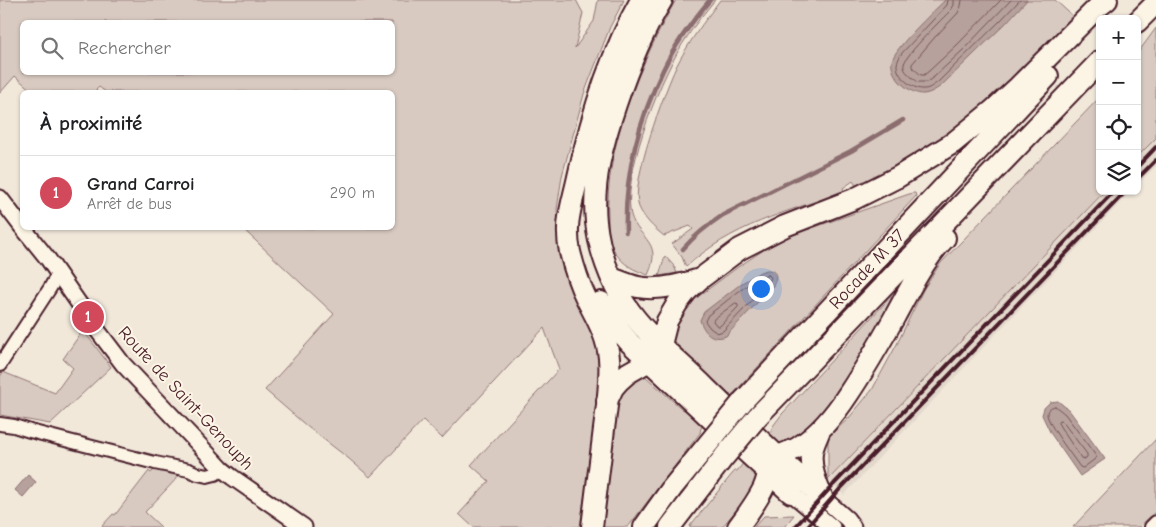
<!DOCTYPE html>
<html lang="fr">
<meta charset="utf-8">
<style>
:root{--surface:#fff;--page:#f2f2f2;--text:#202124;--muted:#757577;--line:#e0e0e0;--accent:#d1495b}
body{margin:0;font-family:"Comic Neue",sans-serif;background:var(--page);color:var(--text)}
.controls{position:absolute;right:15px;top:15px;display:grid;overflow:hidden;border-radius:8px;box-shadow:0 1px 4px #0004}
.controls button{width:45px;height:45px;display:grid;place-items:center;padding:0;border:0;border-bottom:1px solid var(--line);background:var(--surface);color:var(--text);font:25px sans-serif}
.you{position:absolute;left:760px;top:288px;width:18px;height:18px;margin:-12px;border:4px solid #fff;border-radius:50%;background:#1a73e8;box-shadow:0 0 0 8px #1a73e833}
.badge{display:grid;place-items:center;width:32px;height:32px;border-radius:50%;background:var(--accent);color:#fff;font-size:16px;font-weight:700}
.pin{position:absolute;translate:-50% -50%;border:2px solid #fff;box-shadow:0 1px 5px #0006}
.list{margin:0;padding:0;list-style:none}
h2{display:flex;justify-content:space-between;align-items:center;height:65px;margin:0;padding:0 20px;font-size:21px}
h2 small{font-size:16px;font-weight:400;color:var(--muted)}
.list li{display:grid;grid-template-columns:32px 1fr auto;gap:15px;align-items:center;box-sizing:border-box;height:75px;padding:0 20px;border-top:1px solid var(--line)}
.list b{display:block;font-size:19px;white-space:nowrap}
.list p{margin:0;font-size:16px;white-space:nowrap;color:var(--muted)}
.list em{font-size:16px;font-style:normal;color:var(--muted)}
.icon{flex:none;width:28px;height:28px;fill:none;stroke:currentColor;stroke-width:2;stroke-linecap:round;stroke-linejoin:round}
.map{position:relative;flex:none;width:1156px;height:527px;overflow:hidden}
.search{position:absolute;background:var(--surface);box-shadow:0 1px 4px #0004;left:20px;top:20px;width:375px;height:55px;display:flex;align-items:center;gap:12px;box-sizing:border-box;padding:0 18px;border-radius:8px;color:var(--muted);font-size:19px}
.panel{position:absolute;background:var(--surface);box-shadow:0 1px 4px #0004;left:20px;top:90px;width:375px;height:140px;border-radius:8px}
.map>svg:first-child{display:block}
.built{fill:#e4d9cd}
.green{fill:#d8cac0;stroke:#917476;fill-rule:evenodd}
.water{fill:#b6a19c;stroke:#8b6d6f}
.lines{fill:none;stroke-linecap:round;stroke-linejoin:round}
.shore{stroke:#755358;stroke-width:1}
.stream{stroke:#8b6d6f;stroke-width:4.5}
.minor-casing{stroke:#4a1f2b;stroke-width:16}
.tertiary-casing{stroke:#4a1f2b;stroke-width:19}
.trunk-casing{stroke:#4a1f2b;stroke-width:24}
.minor{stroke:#fcf5e5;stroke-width:12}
.tertiary{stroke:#fcf5e5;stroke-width:15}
.trunk{stroke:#fcf5e5;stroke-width:20}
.rail{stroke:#4a1f2b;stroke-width:4}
.trunk-bridge-casing{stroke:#4a1f2b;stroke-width:24;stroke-linecap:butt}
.trunk-bridge{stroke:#fcf5e5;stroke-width:20}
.labels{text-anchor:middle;stroke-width:4;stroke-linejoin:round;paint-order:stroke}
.street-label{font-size:18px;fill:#4a1f2b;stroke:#fcf5e5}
</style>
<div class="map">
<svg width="1156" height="527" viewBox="0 0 1156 527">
<rect width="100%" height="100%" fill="#f1e8da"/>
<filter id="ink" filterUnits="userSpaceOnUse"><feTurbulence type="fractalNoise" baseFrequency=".02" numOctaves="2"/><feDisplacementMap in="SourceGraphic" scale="10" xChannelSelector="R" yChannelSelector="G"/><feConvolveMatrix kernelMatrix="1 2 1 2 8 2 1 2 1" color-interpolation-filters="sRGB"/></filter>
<g filter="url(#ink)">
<path class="built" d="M1156 138V166L1137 185V157Z
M1105 191H1131L844 495 828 480Z"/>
<path class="green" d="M0 0H576L583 13 575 48 594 21 598 0H624L610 27 584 94 562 176 557 209 560 246 600 350V369L589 465 580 527H473L459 514 489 481 471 465 559 369 544 328 442 438 423 420 370 477 348 458 309 428 265 390 334 314 242 228H392V92H106L99 87 94 92H33L15 76 0 93ZM22 22H392V72H22Z
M676 0H715C705 12 695 24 687 37 662 73 625 166 630 210 634 239 665 238 648 275 634 270 623 265 615 252 609 242 608 230 608 219 604 148 641 61 676 0Z
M720 0H1055L1076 19 971 120 914 158 857 187 853 181 843 188 844 192C788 211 730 226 686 267L682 257 672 244 693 229 690 226 664 236C654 228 644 219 639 207 629 185 665 91 676 67 688 43 704 22 720 0Z
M1156 28V138L1137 157V54Z
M1100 97V191H1105L828 480V437L848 419 872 390 897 344 923 290 940 264Z
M912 193H915L916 196 733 394 730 395 668 340 672 324 691 302 738 267 768 247 789 236 812 228Z
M665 256 674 266 677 273 659 276Z
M909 277 871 346 821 416 804 434 782 445 770 434 773 426 782 414Z
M83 330 111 367 50 424 0 415V377L3 372 55 393 73 368 63 359Z
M645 376 682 409 690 412 704 424 701 428 700 433 628 527H597L615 407C621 391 627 382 645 376Z
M1156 439V511L1139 527H1073Z
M745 461 759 473C754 493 735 511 722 527H689L733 473 735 471H737Z
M154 470 179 476 145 512 161 527H102V526L113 514 115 515 149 471 151 473Z
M794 515 784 527H754L764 516Z"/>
<path class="water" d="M945 0H1027L1005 24 941 86C935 90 931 93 924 94 910 95 889 76 892 61 895 47 933 12 945 0Z
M767 270C779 270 777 280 772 287L726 336C713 341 704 333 700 320L704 312 742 283 760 272Z
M1058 401 1069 410 1105 459 1080 476 1051 434 1042 415 1044 408 1050 402Z
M28 475 36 482 23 497 15 490Z"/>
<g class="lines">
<path class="shore" d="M948 0 947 5 902 53C900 56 898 60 897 64 896 76 913 90 924 89 930 89 933 85 938 82L1001 20 1020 0
M954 0V5L951 10C943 18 906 54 904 64 902 71 913 78 918 82H927L934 77 963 50 1011 0
M962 0 961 6 958 13 935 37 912 64V67L921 75H924L929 71 957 45 1001 0
M768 275 770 276 771 278 768 284 723 331 717 333 710 328 705 321 708 315C726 303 747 281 768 275Z
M736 303 738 305V307L720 326H717L713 321 714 319Z
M1055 406 1065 414 1096 456 1095 459 1083 468 1080 467C1073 457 1047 423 1047 414 1047 409 1051 407 1055 406Z
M1060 420 1062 421 1087 454V457L1085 459 1081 458 1061 428 1058 423Z"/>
<path class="stream" d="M626 232C624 176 639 120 663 70 674 47 693 20 710 0
M683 249C695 235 708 225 723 215L851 151 903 120"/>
<defs>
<path id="minor" d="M0 365 50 288 58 274
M0 424 14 426 30 431 155 463 189 470 198 474 207 476 215 474 222 469
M1151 527 1156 522"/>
<path id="tertiary" d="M0 198 22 227
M23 228 48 259 98 331 123 364 222 469 232 477 304 527
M791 493 832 527
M822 497 847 519 853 527"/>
<path id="trunk" d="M662 0C642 33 628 68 616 104 603 142 592 182 596 222 599 250 610 280 625 304 646 336 679 361 706 388 744 425 782 462 822 497
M1137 22 1156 3
M612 278C620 281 629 285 638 287 658 291 681 285 700 279
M601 302 619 330 630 343 742 448 791 493
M607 401 613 388 619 381 628 373 649 361 661 345 667 321 677 304 687 291 700 279 740 249 785 226 854 199 898 177 953 143 992 111 1018 87 1098 7 1107 0
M743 401 1048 76
M758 416 1100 61
M820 430C817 438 813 445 812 453 810 468 817 484 822 497
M592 527C596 494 600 462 604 429 607 406 611 381 609 358 607 335 596 318 586 298 579 284 574 268 570 252 564 223 572 205 578 177 591 116 610 55 641 0
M644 527 672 488
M670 527 690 501
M738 527C747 515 756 503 763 489 768 479 768 467 777 458 781 453 794 451 800 446 820 433 836 413 849 393 865 369 880 343 894 318 909 290 924 260 945 238"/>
</defs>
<use href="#minor" class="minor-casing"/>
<use href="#tertiary" class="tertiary-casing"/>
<use href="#trunk" class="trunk-casing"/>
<use href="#minor" class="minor"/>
<use href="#tertiary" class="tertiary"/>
<use href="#trunk" class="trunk"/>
<path class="rail" d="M1137 167 1156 147
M1137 179 1156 160
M795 527 834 484 1114 191
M807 527 840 489 1126 191"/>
<defs>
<path id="trunk-bridge" d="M672 488 743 401
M690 501 724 457 758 416"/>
</defs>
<use href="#trunk-bridge" class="trunk-bridge-casing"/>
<use href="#trunk-bridge" class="trunk-bridge"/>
</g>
</g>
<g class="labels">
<g class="street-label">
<text transform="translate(867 269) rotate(-47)" y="6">Rocade M 37</text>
<text transform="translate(186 398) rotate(47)" y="6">Route de Saint-Genouph</text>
</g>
</g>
</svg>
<div class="controls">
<button>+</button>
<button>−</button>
<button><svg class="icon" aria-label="locate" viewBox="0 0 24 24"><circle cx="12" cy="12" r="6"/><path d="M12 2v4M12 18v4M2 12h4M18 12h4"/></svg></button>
<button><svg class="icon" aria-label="layers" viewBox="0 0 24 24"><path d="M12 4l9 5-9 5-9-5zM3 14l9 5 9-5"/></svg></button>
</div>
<div class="you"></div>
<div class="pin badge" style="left:88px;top:317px">1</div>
<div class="search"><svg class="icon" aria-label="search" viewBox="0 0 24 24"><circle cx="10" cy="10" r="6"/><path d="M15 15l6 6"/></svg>Rechercher</div>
<section class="panel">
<h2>À proximité<small></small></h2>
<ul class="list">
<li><span class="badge">1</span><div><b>Grand Carroi</b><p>Arrêt de bus</p></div><em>290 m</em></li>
</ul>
</section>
</div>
